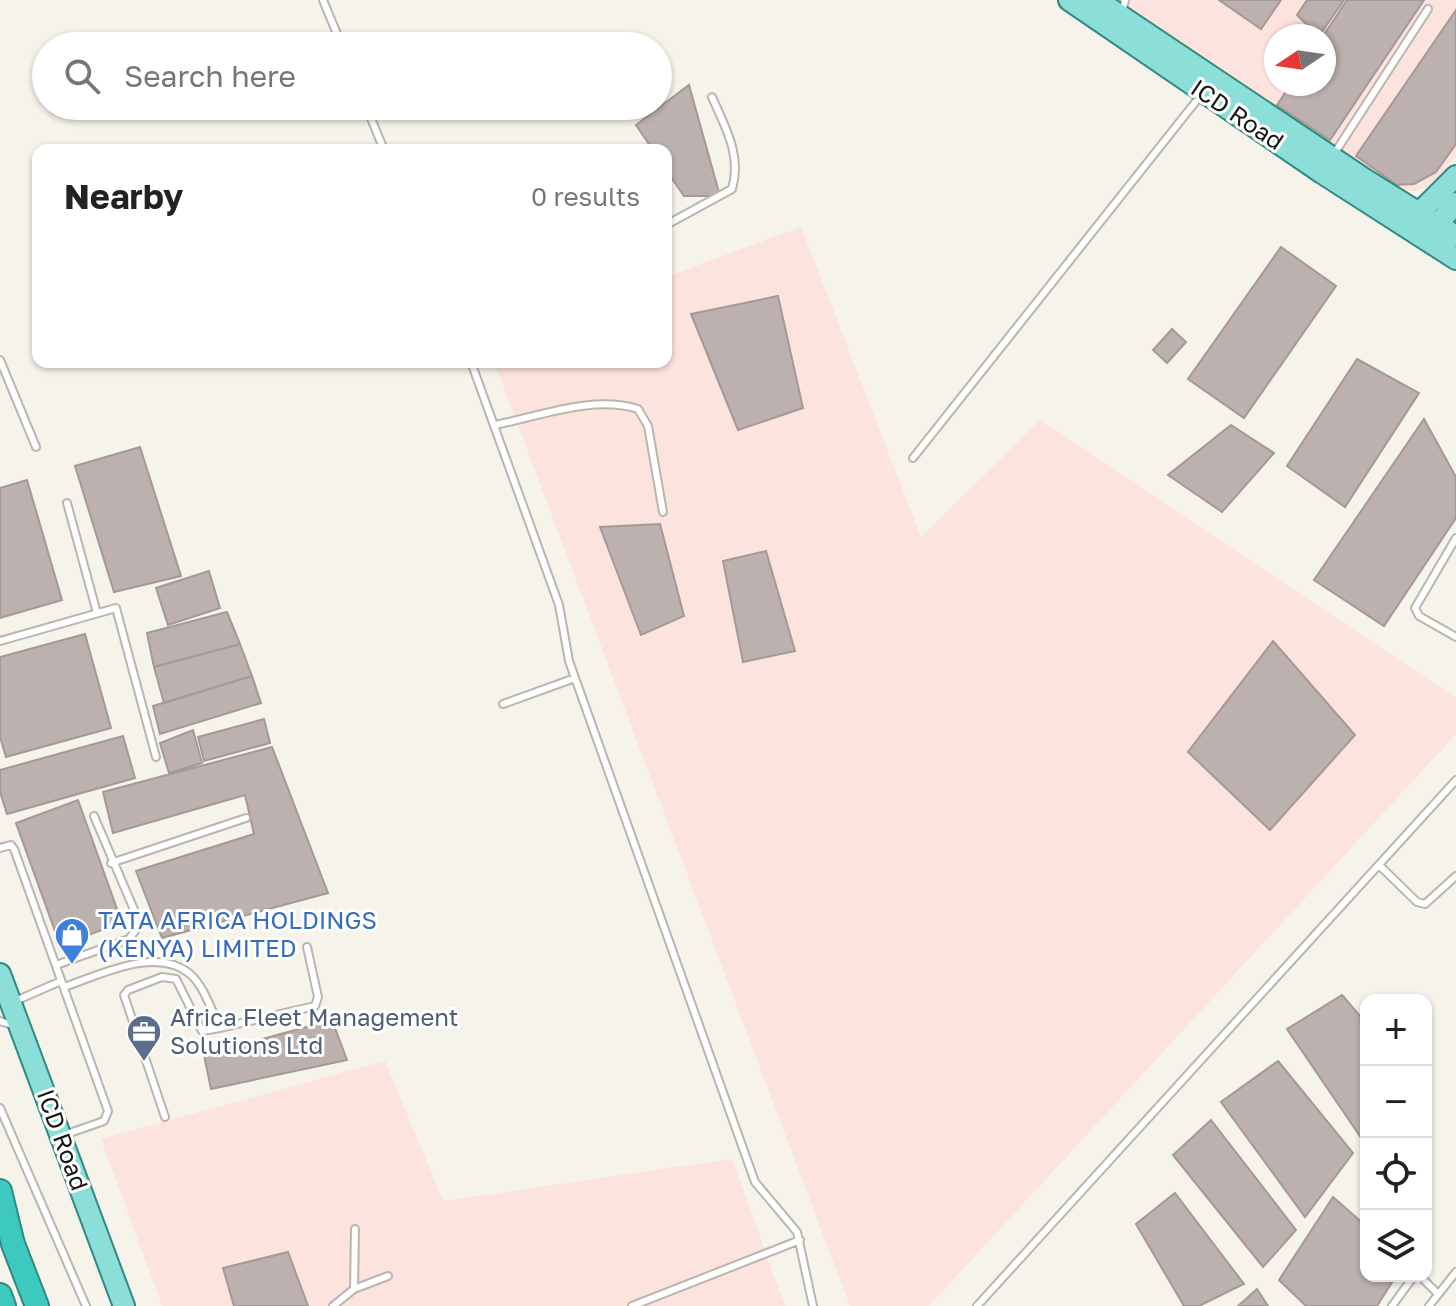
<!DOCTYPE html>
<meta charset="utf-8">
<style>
:root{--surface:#fff;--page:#f6f6f6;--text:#222;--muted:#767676;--line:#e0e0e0}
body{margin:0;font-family:"Golos Text",sans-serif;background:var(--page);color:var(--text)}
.controls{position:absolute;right:24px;bottom:24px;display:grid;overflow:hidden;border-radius:16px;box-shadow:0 2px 6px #0004}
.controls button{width:72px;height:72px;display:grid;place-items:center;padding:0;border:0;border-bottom:2px solid var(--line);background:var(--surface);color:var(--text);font:40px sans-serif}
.compass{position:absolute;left:1264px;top:24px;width:72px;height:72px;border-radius:50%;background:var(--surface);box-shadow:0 2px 6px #0004;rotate:257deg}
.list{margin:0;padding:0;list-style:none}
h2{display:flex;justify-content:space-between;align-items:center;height:104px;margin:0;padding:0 32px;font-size:34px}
h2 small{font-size:26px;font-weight:400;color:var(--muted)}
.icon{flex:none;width:44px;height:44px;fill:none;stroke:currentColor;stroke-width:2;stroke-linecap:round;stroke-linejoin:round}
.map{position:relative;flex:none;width:1456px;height:1306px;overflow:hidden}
.search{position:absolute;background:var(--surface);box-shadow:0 2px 6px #0004;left:32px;top:32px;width:640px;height:88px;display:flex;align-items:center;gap:20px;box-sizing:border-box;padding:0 28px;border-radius:44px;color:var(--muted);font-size:30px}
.panel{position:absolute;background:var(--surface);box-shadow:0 2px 6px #0004;left:32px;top:144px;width:640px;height:224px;border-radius:16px}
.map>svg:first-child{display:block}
.industrial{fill:#fde3dd;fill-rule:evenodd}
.building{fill:#bcb1af;stroke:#a39996;stroke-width:2}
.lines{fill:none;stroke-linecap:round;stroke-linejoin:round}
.lane-casing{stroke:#b8b6ad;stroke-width:10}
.primary-casing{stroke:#308a82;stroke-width:24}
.highway-casing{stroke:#308a82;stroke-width:26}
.lane{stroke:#fff;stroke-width:6}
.primary{stroke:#8bdfd8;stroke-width:20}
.highway{stroke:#3ec9be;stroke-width:22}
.labels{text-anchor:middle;stroke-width:6;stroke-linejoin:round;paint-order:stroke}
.street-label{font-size:24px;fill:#171613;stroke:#fff}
.shop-label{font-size:24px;fill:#366cbe;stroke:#fff;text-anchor:start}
.service-label{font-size:24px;fill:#4e5e75;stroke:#fff;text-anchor:start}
</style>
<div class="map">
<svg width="1456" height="1306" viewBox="0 0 1456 1306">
<rect width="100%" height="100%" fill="#f6f3ea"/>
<path class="industrial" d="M1112 0H1456V156L1433 185 1415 191 1397 190ZM1276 36H1324V84H1276Z
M801 227 921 537 1040 420 1456 698V734L929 1306H850L494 362H666V277Z
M385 1061 443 1201 732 1159 785 1306H162L101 1139Z"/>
<path class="building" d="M1219 0H1281L1261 29Z
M1307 0H1344L1319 36 1297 15Z
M1347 0H1424L1330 140 1277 105 1291 84H1324L1323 36Z
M1456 10V144L1436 172 1414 184 1397 185 1356 156Z
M689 85 720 196H684L666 170V150H653L636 125Z
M1281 247 1336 286 1244 418 1188 379Z
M778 296 803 408 738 430 691 314Z
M1172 329 1186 342 1167 363 1153 350Z
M1357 359 1419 393 1345 507 1287 466Z
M1424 419 1456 477V518L1384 626 1314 580Z
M1231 425 1274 453 1222 512 1168 475Z
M140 447 181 576 114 592 75 466Z
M27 480 62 600 0 618V488Z
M660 524 684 616 641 635 600 527Z
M766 551 795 651 743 662 723 561Z
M209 571 220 608 168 625 156 588Z
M227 612 240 644 154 667 147 633Z
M85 634 111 728 6 757 0 737V657Z
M1273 641 1355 735 1270 830 1188 752Z
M240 644 252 676 164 703 154 667Z
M252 676 261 703 160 734 153 706Z
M264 719 270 743 204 761 198 737Z
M193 730 202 763 169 773 160 743Z
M123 736 135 778 7 814 0 792V770Z
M272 747 328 893 162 938 136 871 254 834 245 795 113 833 103 792Z
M78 800 122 923 60 945 16 823Z
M1342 995 1366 1023V1145L1287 1029Z
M332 1020 347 1060 211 1089 204 1055Z
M1278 1061 1353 1153 1305 1217 1221 1102Z
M1211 1120 1296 1230 1263 1267 1173 1155Z
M1175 1193 1244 1284 1199 1306H1184L1136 1224Z
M1333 1197 1366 1226V1276H1396L1377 1306H1306L1279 1280Z
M288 1252 308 1306H234L223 1268Z
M1257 1289 1268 1306H1238Z"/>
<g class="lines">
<defs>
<path id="lane" d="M323 0 342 46
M1122 13 1125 0
M366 106 384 150
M1334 154 1428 9
M666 225 732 189C742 155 725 127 712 97
M0 360 36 447
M471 362 559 605 569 661 755 1182 797 1232 813 1306
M495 425C540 416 593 395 638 409L648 426 663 512
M913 458 1201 95
M67 503 97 613
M1456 538 1415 608 1419 616 1456 637
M0 641 116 608 156 757
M503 704 575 678
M0 848 11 845 14 849 108 1111 104 1121 64 1135
M111 863 246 818
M1380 866 1417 902 1425 904 1456 876
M56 965 129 939 137 928 135 912 94 816
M64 987C98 976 156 945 190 974 204 986 212 1012 220 1028L315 1006 318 997 307 947
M13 1002 61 981
M0 1021 16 1026
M0 1108 86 1306
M165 1117 124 995 128 990 162 977 176 979 202 1031 220 1028
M1426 1244V1258
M1420 1276 1438 1294
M354 1289 355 1229
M333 1306 354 1289 388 1276
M632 1306 800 1240
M977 1306 1456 780
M1392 1306 1414 1276
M1429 1306 1456 1272"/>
<path id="primary" d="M1069 0 1322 173 1456 259
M1097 0 1366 180 1456 236
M1413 219 1456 176
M1430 233 1456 203
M0 974 124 1306"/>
<path id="highway" d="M0 1191 13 1244 37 1306
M0 1295 4 1306"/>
</defs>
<use href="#lane" class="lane-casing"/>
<use href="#primary" class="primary-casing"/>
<use href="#highway" class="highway-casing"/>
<use href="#lane" class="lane"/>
<use href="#primary" class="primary"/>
<use href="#highway" class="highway"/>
</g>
<defs>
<symbol id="shop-pin" viewBox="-11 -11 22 30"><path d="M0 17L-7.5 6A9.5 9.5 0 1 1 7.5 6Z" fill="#3f7fe0" stroke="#fff"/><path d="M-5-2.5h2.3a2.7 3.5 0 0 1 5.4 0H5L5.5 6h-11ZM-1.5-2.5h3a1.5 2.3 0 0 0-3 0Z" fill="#fff"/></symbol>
<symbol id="office-pin" viewBox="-11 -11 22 30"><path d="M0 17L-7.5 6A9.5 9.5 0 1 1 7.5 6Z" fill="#5c6f8a" stroke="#fff"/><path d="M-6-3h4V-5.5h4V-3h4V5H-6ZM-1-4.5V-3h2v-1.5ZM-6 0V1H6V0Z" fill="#fff"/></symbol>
</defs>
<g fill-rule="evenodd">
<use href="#shop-pin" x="52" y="915" width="40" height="54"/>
<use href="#office-pin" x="124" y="1012" width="40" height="54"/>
</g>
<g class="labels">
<g class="street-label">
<text transform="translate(1237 115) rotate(34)" y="8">ICD Road</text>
<text transform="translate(62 1140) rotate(70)" y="8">ICD Road</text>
</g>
<g class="shop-label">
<text x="98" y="929">TATA AFRICA HOLDINGS<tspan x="98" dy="28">(KENYA) LIMITED</tspan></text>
</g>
<g class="service-label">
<text x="170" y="1026">Africa Fleet Management<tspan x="170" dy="28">Solutions Ltd</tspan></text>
</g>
</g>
</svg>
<div class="controls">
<button>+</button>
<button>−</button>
<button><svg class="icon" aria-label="locate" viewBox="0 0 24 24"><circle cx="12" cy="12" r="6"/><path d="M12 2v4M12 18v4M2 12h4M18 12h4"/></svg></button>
<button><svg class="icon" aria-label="layers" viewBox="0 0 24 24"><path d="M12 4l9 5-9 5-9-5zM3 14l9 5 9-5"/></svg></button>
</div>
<svg class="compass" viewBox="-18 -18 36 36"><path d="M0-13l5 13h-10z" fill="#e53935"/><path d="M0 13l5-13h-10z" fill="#767676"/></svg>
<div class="search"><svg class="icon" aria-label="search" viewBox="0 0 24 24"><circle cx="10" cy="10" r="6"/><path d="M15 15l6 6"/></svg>Search here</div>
<section class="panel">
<h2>Nearby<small>0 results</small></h2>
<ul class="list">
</ul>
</section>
</div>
